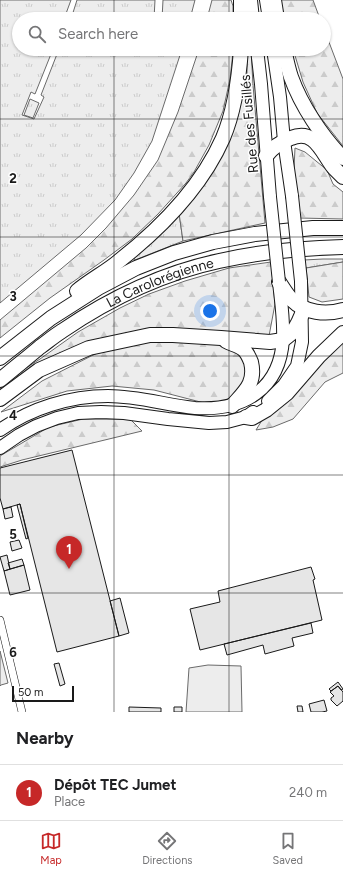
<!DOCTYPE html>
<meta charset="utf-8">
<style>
:root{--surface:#fff;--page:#f6f6f6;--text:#202124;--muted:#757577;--line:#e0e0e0;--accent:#c62828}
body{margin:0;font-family:Figtree,sans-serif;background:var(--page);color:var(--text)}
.scale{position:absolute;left:12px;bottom:10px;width:62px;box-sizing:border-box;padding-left:4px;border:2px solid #1a1a1a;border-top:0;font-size:11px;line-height:14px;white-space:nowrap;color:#1a1a1a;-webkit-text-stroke:3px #fff;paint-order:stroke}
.you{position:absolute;left:210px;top:311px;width:14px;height:14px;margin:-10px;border:3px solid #fff;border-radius:50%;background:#1a73e8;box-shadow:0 0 0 6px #1a73e833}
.badge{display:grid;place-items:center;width:26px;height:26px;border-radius:50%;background:var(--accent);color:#fff;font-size:13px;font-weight:700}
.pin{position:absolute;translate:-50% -33px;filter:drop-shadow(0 1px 2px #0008)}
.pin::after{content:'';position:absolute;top:21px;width:14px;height:12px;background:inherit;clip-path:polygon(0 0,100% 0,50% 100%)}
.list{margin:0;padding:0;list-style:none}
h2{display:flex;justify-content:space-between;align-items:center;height:52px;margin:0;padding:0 16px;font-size:17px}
h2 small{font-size:13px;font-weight:400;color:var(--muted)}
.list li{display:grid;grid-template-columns:26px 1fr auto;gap:12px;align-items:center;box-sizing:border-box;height:56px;padding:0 16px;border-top:1px solid var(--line)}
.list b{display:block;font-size:15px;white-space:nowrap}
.list p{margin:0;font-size:13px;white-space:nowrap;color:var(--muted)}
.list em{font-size:13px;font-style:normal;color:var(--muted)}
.icon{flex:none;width:22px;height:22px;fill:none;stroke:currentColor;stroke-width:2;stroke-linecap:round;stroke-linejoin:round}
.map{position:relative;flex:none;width:343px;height:712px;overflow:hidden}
.search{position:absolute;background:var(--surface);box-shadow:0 1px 3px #0004;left:12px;right:12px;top:12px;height:44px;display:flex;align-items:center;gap:10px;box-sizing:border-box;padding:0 14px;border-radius:22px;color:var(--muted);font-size:15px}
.sheet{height:108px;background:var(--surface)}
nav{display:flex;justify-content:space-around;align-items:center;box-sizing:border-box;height:56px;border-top:1px solid var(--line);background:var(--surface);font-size:11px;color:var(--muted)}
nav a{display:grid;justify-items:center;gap:2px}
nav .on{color:var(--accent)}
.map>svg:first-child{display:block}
.grass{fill:url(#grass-tufts);stroke:#6a6a6a}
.forest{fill:url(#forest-firs);stroke:#6a6a6a}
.built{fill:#ededed;stroke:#6a6a6a}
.building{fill:#e6e6e6;stroke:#1a1a1a}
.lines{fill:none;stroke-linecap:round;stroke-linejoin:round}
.minor-casing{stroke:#1a1a1a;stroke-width:8}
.trunk-casing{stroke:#1a1a1a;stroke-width:14}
.motorway-casing{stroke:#1a1a1a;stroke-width:16}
.minor{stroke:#fff;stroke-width:7}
.trunk{stroke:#fff;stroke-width:12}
.motorway{stroke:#fff;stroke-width:14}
.trunk-bridge-casing{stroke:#1a1a1a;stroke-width:14;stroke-linecap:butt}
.trunk-bridge{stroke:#fff;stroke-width:12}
.grid{fill:none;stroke:#1a1a1a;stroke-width:1;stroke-opacity:0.55}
.labels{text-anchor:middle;stroke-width:3;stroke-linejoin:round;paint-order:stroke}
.street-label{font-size:14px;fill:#1a1a1a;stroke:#fff}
.grid-label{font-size:13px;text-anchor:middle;font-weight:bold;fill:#1a1a1a;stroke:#fff;stroke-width:3;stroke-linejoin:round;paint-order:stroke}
</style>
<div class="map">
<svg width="343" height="712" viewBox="0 0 343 712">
<defs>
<pattern id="grass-tufts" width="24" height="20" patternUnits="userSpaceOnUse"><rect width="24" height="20" fill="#ededed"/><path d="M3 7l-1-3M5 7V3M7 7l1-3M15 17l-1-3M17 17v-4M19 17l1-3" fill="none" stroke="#cbcbcb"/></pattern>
<pattern id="forest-firs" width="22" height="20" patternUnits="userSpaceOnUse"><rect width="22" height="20" fill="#ededed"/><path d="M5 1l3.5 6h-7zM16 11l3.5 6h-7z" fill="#cbcbcb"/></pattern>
</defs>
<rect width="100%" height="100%" fill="#fff"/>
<path class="grass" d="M0 0H71L64 19H19V49H53L35 94 31 92 22 115 34 119 44 97 41 95 59 49H182L152 141 134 173 115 200 81 235 0 303Z
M77 0H155L154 19H71Z
M163 0H195L190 19H162Z
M247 49H251L253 85 247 78Z
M30 99 39 103 33 118 24 115Z
M179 213 183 241 135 260 133 257Z
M323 259H343V262L306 268 304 260Z"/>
<path class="forest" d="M212 0H231L233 6V19H207Z
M281 0H313L320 19H285L281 5Z
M324 29 343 79V146L317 113 303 82 293 49H324Z
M199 49H233V52L230 79 223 111 209 145 194 172 186 183 158 214 132 239 104 260 50 298 0 338V320L86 248 106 228 134 195 158 160 178 112Z
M247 78 253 85 265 223 183 241 179 213 238 110Z
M295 148 305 152 327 170 333 184 343 192V219L299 218 294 168Z
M271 262 275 304 269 336 128 333 0 392V389L18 373 40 359 78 332 120 308 149 294 185 281 229 268Z
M343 262V299L322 302 309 297 306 268Z
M343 333V373L325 382 293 419 273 427 256 430 264 417Z
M218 337 244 359 248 370 238 393 216 406 154 390 112 386 67 391 1 412 42 381 99 352 149 342Z
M83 419H130L142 431 22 460 0 467V456L49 427Z"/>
<path class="built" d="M0 651 8 683 1 685 0 686Z
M208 665 241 666 242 712H186L189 668Z"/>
<path class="building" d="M72 450 119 636 57 652 20 504 3 509 0 498V468Z
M20 504 28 538 26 539 17 505Z
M11 507 13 517 5 519 3 509Z
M19 540 22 548 12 551 10 542Z
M7 555 10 569 4 571 0 557Z
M22 559 24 565 10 569 8 563Z
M24 565 30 590 10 595 4 571Z
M311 567 315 579 313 580 322 620 200 650 190 609 220 602 218 591Z
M120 598 129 633 119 636 110 601Z
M311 623 313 633 292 638 294 646 265 654 263 645 227 655 224 644Z
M59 663 65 684 60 686 54 664Z
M338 682 343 689 341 690 338 686 331 691 329 689Z
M338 686 343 692V701L337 706 331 700V698L334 696 330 692Z
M324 700 327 711 322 712H311L309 704Z
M297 706H302L303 712H298Z
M129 707 161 708V712H129Z
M174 707H182V712H174Z"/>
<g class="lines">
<defs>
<path id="minor" d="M0 620 22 712"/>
<path id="trunk" d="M251 0 253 19
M266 0 269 19
M257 49 261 84 270 197
M273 49 280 97 284 141 292 196
M268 401 284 385 297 366 302 342 301 281
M0 430C31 408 70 396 108 396 138 396 166 405 195 408 243 411 280 390 283 339 284 320 281 301 279 282
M0 448 19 435 36 426 57 418 78 413 101 412 124 413 168 419 209 423 227 422 246 417 253 412"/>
<g id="motorway">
<path d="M274 0 277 19"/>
<path d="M241 19V0"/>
<path d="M284 49C286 58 288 68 291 77 301 105 322 137 343 158"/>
<path d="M266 156C273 147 280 142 291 138 315 128 322 153 334 168 337 171 340 174 343 177"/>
<path d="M279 282C283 288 287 295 292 300 305 313 326 315 343 310"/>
<path d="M77 291C90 280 106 272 119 261 161 228 201 188 223 138 234 112 239 78 241 49"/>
<path d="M226 341C231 344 238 345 243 349 247 352 249 357 251 362 256 383 245 391 232 406"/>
<path d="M0 358 51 318 98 288 136 268 174 253 213 242 255 234 313 228H343"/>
<path id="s1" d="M0 380C13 369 27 358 40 347 47 342 54 336 62 331 109 299 163 273 219 261 259 252 302 248 343 247"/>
<path d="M0 399 39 370 89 348 150 335H173L221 338 270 342 283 340 293 332 298 323 302 314"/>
<path d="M246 417 252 418 266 410 287 393 319 356 343 333"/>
</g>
</defs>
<use href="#minor" class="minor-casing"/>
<use href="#trunk" class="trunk-casing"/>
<use href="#motorway" class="motorway-casing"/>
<use href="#minor" class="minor"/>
<use href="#trunk" class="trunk"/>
<use href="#motorway" class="motorway"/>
<defs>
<path id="trunk-bridge" d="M292 196 301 281
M270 197 279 282"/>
</defs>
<use href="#trunk-bridge" class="trunk-bridge-casing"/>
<use href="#trunk-bridge" class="trunk-bridge"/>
</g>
<path class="grid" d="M114 0V19M229 0V19M114 49V712M229 49V712M0 119H343M0 237H343M0 356H343M0 475H343M0 593H343"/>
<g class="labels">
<g class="street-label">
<text transform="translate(249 124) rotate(-95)" y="5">Rue des Fusillés</text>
<text dy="5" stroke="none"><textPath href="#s1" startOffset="189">La Carolorégienne</textPath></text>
</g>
</g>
<g class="grid-label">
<text x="13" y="183">2</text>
<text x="13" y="301">3</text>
<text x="13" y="420">4</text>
<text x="13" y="539">5</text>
<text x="13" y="657">6</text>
</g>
</svg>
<div class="scale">50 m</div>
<div class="you"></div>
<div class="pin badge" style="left:69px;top:569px">1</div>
<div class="search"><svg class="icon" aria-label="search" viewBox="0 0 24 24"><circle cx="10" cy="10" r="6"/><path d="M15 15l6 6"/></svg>Search here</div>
</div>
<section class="sheet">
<h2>Nearby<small></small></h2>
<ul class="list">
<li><span class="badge">1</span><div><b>Dépôt TEC Jumet</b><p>Place</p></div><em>240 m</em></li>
</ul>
</section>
<nav>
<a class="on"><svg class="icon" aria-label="map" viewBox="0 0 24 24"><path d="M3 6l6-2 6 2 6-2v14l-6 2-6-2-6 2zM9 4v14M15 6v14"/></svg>Map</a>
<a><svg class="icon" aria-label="directions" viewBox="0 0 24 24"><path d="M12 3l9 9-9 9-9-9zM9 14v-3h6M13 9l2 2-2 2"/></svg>Directions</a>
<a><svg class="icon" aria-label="saved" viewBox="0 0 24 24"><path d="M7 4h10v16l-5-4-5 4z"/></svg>Saved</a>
</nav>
